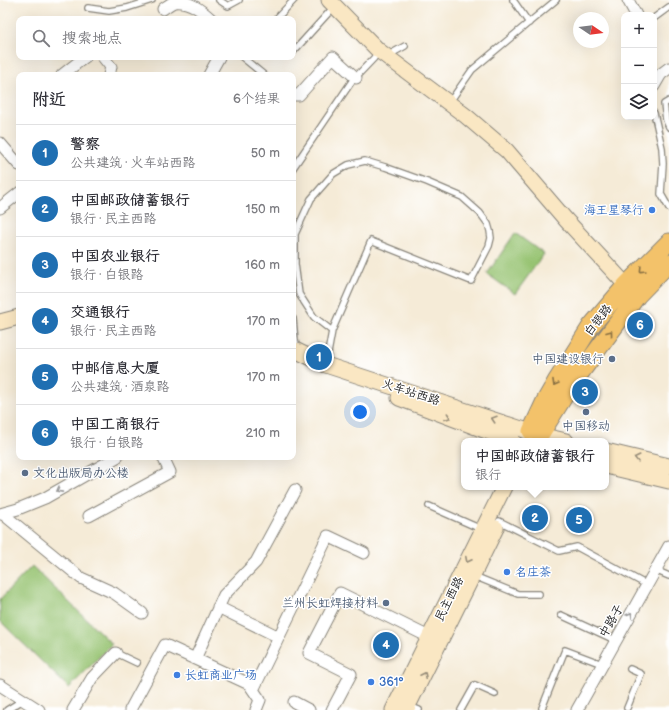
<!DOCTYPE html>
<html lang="zh">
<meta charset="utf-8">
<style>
:root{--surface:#fff;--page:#f2f2f3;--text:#2b2b33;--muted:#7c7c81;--line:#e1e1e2;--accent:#1f6fb2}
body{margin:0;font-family:"Balsamiq Sans","LXGW WenKai TC",sans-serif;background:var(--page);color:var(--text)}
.controls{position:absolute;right:12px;top:12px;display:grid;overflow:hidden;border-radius:8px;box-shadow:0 4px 16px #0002}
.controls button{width:36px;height:36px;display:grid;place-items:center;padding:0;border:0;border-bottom:1px solid var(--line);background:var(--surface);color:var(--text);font:20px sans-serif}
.compass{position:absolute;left:573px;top:12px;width:36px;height:36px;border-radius:50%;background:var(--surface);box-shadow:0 4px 16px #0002;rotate:103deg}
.you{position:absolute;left:360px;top:412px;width:14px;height:14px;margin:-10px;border:3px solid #fff;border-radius:50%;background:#1a73e8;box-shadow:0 0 0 6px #1a73e833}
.badge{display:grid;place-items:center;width:26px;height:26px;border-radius:50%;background:var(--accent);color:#fff;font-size:13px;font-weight:700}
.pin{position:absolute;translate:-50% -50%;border:2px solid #fff;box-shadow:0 1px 4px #0006}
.popup{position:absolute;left:461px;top:438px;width:148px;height:52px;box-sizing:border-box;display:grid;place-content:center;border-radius:8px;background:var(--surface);filter:drop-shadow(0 1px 3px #0005);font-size:13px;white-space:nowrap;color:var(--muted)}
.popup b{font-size:15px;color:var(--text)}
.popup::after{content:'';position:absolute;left:50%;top:100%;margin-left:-8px;border:8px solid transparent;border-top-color:var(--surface)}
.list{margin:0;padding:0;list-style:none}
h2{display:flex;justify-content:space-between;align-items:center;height:52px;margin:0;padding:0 16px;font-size:17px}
h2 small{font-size:13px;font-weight:400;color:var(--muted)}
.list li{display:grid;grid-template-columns:26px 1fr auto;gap:12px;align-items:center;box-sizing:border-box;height:56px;padding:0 16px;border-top:1px solid var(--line)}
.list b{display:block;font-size:15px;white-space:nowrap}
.list p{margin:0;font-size:13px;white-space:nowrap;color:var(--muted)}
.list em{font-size:13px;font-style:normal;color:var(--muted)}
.icon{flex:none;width:22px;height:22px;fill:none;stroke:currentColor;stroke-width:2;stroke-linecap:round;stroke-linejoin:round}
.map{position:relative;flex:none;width:669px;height:710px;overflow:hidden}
.search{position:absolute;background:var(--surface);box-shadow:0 4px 16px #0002;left:16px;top:16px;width:280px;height:44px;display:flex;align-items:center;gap:10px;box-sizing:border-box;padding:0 14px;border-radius:8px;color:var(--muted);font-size:15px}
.panel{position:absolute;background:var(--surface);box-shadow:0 4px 16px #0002;left:16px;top:72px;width:280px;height:388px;border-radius:8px}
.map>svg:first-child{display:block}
.garden{fill:#96c371;stroke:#597046}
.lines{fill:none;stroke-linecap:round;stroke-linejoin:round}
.lane-casing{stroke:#88847a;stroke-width:8}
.street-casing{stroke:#88847a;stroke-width:13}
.secondary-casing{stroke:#88847a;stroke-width:17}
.primary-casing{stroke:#88847a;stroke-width:19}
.lane{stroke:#fff;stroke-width:5.5}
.street{stroke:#fff;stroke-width:11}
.secondary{stroke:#fae7c3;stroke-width:15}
.primary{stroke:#f3c26a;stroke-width:17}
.oneway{stroke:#886f43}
.oneway2{stroke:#968c78}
.oneway3{stroke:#999}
.shop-dot{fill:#3f7fe0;stroke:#fff;stroke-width:1.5}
.service-dot{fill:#5c6f8a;stroke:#fff;stroke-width:1.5}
.labels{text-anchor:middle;stroke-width:3;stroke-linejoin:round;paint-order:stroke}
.shop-label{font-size:12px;fill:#366cbe;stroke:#fff;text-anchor:start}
.street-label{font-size:12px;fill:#1c1c1c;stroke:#fff}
.service-label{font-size:12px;fill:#4e5e75;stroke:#fff;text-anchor:end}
</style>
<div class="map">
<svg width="669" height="710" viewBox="0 0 669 710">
<rect width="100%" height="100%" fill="#fff"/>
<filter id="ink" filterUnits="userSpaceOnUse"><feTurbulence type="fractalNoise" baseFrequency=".025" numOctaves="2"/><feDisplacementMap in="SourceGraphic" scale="8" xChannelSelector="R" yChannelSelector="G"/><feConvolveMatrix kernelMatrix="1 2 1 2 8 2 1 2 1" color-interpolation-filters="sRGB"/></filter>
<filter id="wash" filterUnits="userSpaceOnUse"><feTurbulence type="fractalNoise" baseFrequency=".012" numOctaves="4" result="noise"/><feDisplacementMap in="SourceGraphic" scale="16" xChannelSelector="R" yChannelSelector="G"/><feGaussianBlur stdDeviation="0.9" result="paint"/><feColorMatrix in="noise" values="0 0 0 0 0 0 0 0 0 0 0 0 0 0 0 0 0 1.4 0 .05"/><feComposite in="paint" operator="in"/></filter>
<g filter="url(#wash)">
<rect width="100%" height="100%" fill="#f5ebd7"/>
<path class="garden" d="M515 233 544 254 515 294 487 274Z
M32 566 112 644 69 688 0 621V599Z"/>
</g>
<g filter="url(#ink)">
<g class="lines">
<defs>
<path id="lane" d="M219 0 228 6 239 0
M513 0 529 23
M88 8 109 11 127 8 152 0
M654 18 669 7
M276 19 294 0
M293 52 332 9
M387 56 405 46
M242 57 264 75
M669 101 664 104 666 120 669 127
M449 103 472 70 556 0
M654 113 662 148 663 164 661 194 669 208
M293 168 352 81 374 58 377 52
M293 319 295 340 297 349
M326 364 332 331 314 317 299 294 295 264V234L311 199 333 174 348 165 365 161 385 167 427 182 462 197 480 213 488 224 490 231 491 238 489 246 471 281 371 241 332 331
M429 506 481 529
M499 521 559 551 577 547 647 585
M655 570 669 576
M474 576 518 594H539
M561 615 615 640
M116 653 137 663
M409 706 419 710
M542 708 565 650 602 664
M627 708 641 674 630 669
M7 710 23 700
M461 710 475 685 495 694"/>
<path id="street" d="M628 0 636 15
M163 9C166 7 171 3 174 2 189 0 201 10 211 19
M103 57 111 67 109 75
M62 75 85 57
M209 75 219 57
M654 86 661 74 669 68
M293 95H299L333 57 356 78
M0 143 19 165
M0 208 19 193
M0 514 18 509 45 498 117 457
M3 514 81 578 114 593 142 613
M89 516 170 472 163 457
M218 607 279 637
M195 659 224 595 256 562 295 490
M0 685 39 710
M253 690 328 536 364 553
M294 702 309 710
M73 710 92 678 116 653
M130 710 165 645 249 684 260 700 256 710
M332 710 351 674 309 653 340 593 429 637
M577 710 669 546"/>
<path id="secondary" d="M329 0 378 50 466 116 507 151 566 220 626 285
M0 322 19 317
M293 349 326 365 540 435 566 441
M399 398 513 441
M606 451 669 466
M606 466 669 481
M393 710 504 487
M406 710 473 575 496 528"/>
<path id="primary" d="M531 431 545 401 557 380 591 326 626 285 669 242
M540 435 570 387 637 296 669 263"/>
</defs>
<use href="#lane" class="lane-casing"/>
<use href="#street" class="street-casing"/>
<use href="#secondary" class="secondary-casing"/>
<use href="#primary" class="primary-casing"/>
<use href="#lane" class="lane"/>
<use href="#street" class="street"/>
<use href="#secondary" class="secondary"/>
<use href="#primary" class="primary"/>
</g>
<defs><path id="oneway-chevron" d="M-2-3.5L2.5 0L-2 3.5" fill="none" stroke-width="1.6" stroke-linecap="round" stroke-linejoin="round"/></defs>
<g class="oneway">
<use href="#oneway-chevron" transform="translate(642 270) rotate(134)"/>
<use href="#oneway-chevron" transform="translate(610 333) rotate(-53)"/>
<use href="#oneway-chevron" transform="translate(555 383) rotate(120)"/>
</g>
<g class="oneway2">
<use href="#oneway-chevron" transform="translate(448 417) rotate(20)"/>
<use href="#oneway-chevron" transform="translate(494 419) rotate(-162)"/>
<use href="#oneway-chevron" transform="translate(637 458) rotate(-166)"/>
<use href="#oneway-chevron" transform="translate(468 560) rotate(117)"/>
<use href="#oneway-chevron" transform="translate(424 675) rotate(-64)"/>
</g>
<g class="oneway3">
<use href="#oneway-chevron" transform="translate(59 490) rotate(151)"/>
<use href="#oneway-chevron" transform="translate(630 615) rotate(-60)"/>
</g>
</g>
<g class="shop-dot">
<circle cx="652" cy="210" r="4"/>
<circle cx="507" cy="572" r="4"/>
<circle cx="177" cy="675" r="4"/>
<circle cx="371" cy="682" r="4"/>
</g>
<g class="service-dot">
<circle cx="612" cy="359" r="4"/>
<circle cx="586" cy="412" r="4"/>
<circle cx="25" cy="473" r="4"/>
<circle cx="386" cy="603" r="4"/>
</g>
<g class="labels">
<g class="shop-label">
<text x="644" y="214" text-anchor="end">海王星琴行</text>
<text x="515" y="576">名庄茶</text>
<text x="185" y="679">长虹商业广场</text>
<text x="379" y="686">361°</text>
</g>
<g class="street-label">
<text transform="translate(598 320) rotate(-52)" y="4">白银路</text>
<text transform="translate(411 392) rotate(18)" y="4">火车站西路</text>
<text transform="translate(449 599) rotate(-63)" y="4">民主西路</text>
<text transform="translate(611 621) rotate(-60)" y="4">中路子</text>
</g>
<g class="service-label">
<text x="604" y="363">中国建设银行</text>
<text x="586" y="430" text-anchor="middle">中国移动</text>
<text x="33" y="477" text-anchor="start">文化出版局办公楼</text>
<text x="378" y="607">兰州长虹焊接材料</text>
</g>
</g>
</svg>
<div class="controls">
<button>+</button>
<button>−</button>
<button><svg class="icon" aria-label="layers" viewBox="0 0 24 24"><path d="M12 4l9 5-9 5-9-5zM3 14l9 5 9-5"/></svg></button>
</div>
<svg class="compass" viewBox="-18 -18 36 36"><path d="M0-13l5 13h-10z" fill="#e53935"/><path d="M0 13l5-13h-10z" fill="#7c7c81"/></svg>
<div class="you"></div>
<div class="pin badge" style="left:319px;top:357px">1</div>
<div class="pin badge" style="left:535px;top:518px">2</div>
<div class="popup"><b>中国邮政储蓄银行</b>银行</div>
<div class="pin badge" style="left:585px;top:392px">3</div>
<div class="pin badge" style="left:386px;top:645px">4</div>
<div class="pin badge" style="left:579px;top:520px">5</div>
<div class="pin badge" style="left:640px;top:325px">6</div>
<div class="search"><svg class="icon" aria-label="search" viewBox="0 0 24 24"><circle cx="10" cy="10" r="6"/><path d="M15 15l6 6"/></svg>搜索地点</div>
<section class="panel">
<h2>附近<small>6个结果</small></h2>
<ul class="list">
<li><span class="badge">1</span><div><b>警察</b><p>公共建筑 · 火车站西路</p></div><em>50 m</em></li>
<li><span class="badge">2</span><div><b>中国邮政储蓄银行</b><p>银行 · 民主西路</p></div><em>150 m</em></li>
<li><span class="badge">3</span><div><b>中国农业银行</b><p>银行 · 白银路</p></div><em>160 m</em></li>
<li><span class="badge">4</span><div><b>交通银行</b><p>银行 · 民主西路</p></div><em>170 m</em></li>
<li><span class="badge">5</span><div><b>中邮信息大厦</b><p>公共建筑 · 酒泉路</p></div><em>170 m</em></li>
<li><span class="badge">6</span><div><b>中国工商银行</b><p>银行 · 白银路</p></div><em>210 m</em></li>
</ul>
</section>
</div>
